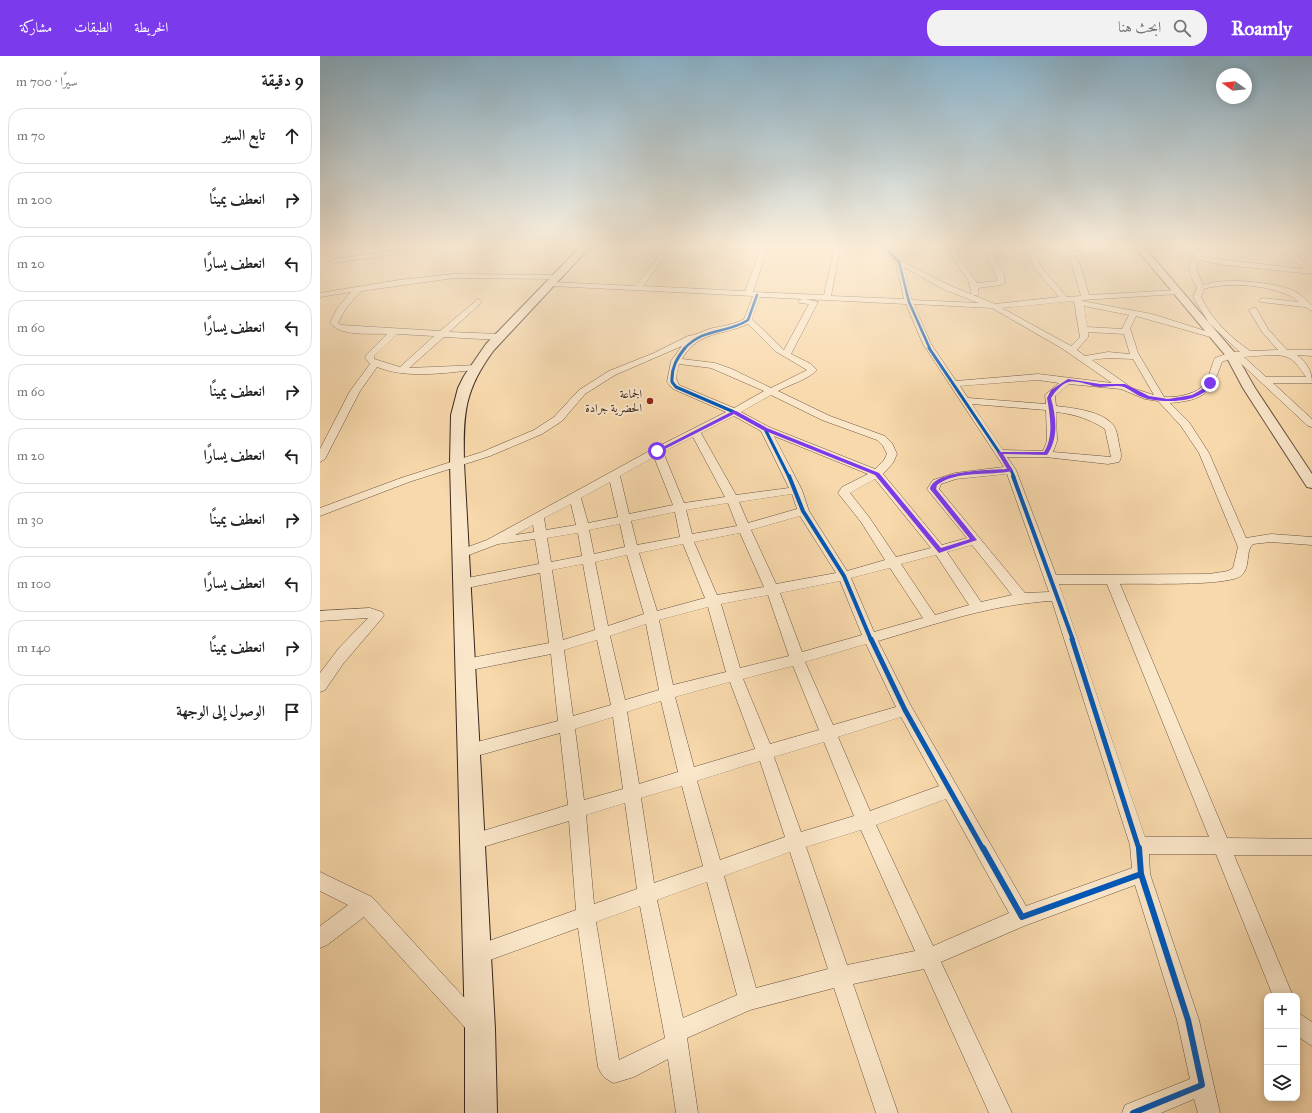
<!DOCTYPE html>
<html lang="ar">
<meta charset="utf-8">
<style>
:root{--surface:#fff;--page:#f2f2f2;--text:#202124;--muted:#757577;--line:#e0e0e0;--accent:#7c3aed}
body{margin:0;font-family:"IM FELL Great Primer",Amiri,serif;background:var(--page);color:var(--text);direction:rtl}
.controls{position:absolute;right:12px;bottom:12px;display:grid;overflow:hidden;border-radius:8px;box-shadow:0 2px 10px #0003}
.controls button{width:36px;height:36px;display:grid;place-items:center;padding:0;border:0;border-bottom:1px solid var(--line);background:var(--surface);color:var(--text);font:20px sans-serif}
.compass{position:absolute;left:896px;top:12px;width:36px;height:36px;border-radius:50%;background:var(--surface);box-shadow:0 2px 10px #0003;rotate:285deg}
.stop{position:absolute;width:12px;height:12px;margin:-9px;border:3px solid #7c3aed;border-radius:50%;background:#fff}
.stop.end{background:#7c3aed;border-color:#fff;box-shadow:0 1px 4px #0008}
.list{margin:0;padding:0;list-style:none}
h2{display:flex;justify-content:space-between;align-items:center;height:52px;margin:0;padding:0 16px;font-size:17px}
h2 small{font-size:13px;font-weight:400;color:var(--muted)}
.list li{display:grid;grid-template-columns:26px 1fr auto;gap:12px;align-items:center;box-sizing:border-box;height:56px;margin:0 8px 8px;padding:0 8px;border:1px solid var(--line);border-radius:16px}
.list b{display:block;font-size:15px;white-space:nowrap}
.list em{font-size:13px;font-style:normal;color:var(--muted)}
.icon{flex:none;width:22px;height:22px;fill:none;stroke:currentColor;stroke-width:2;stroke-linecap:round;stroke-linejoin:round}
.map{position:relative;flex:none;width:992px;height:1057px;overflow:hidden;direction:ltr}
header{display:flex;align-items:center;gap:24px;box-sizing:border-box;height:56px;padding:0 20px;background:var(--accent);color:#fff}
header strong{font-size:19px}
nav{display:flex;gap:22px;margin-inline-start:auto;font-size:14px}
.search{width:280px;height:36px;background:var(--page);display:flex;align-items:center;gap:10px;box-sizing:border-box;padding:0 14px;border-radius:16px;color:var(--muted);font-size:15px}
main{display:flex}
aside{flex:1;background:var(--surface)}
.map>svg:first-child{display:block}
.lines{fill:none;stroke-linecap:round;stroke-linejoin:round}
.minor-casing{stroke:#695442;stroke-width:1}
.tertiary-casing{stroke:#695442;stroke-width:2}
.secondary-casing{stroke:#39271e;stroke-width:2}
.minor{fill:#fae6c9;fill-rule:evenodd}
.tertiary{fill:#fae6c9;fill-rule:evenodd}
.secondary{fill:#fae6c9;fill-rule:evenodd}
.cycleway-far4-casing{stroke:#fae6c9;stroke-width:4}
.cycleway-far3-casing{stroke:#fae6c9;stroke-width:5}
.cycleway-far2-casing{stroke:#fae6c9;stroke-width:6}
.cycleway-far1-casing{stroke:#fae6c9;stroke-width:8}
.cycleway-casing{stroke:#fae6c9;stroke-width:8}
.cycleway-far4{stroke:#0057b8;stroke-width:2.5}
.cycleway-far3{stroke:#0057b8;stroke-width:3}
.cycleway-far2{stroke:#0057b8;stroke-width:4}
.cycleway-far1{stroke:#0057b8;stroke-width:5}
.cycleway{stroke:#0057b8;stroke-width:6}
.route{fill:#7c3aed}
.poi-dot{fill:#8f2418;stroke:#fae6c9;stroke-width:1.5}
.labels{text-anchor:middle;stroke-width:4;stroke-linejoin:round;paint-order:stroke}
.far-poi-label{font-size:12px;fill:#39271e;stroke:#fae6c9;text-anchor:end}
</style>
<header>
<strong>Roamly</strong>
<div class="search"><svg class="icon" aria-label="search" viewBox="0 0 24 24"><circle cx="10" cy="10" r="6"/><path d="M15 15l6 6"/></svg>ابحث هنا</div>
<nav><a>الخريطة</a><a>الطبقات</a><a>مشاركة</a></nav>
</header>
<main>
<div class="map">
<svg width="992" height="1057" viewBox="0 0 992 1057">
<rect width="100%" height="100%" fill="#f8d9ac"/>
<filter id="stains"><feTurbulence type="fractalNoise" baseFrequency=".005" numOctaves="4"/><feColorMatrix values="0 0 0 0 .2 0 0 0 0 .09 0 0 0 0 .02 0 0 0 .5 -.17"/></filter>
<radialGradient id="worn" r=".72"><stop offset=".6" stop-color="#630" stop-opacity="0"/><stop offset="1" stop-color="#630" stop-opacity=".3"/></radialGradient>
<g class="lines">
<defs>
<path id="minor" d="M104 191H125L14 207 10 205 14 203Z
M345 191H352L323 230 425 235 441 191H448L433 236 504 239 514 194 568 191 581 205 631 230 675 248 739 241 715 213 705 191H726L743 194 742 191H748L752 195 763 194 760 191H768L772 195V197L754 199 760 209 769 239 858 234 862 236 858 238 762 244V245L832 258 898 279 894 282 816 260 810 272 818 297 844 341C857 342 879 338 886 326 890 319 891 310 895 302L911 296H920L889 267 873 241 877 232C871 221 865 210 874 199L838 191H854L878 196 885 191H894L881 201 984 213 961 191H968L983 205 992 212V218L905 209 878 204 876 213 883 229C906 221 950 226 972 234 980 237 986 244 992 249V255L985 251 940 246 939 244 943 242 979 246C960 229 908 225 884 233L881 241C892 264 910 281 930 295L958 294 942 276 929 254 933 252H936L948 273 967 294H992V300L977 299C987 307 992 315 992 327H953L992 363V371L988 370 916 303 912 302 902 306C891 337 885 344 850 347L869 366 889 397 926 482 951 478 992 481V489L951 486 933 488C925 495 931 510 922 519 910 531 821 527 800 528L907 782 992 783V799H914L973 940H953L896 798H829L830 818 879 964 900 1057H878L874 1043 841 1057H802L805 1049 870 1023 857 964 815 829 704 870 621 906 692 1057H669L604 913 533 928 578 1057H556L514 932 430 954 367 982 378 1057H356L348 1003 314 1021 294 1027C285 1023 282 1020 278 1011L258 872 156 909 149 906 146 899 149 892 256 854 249 765 153 794 147 792 144 786 147 780 153 778 248 749 240 677 149 702 143 700 141 695 143 690 149 688 238 665 231 598 146 615 141 613 139 609 141 605 146 603 229 587 220 517 142 533 137 531 136 528 137 525 142 523 219 508 215 483 178 488 141 502 137 501 135 498 137 495 167 484 333 393 406 356 353 333 347 326 351 305 362 290 295 319 265 338 242 365 222 378 170 400 89 426 0 460V452L81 422 162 396 214 374 234 361 259 334 289 315 334 297 368 280C375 279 382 276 389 273 401 270 414 269 424 263L433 240 232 230 228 228 232 226 316 230ZM712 193 747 199 752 209 761 240 747 241 722 212ZM563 194 576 207 584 243 511 240 519 197ZM584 211 625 234 659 247 592 244ZM440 241 482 243 478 245 479 247 489 248 464 294 432 263ZM485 243 586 248 603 288 684 411 635 417 613 424 607 433 647 482 622 489 563 418 573 407 577 398 572 387 565 380 510 360 458 335C469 329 489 323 497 314L491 308 471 298 498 246ZM754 245 760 281 751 290 682 252ZM594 248 672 252 743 293 792 327 718 318 636 325 611 288ZM764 250 809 259 802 273 767 271ZM428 268 455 295 487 314 451 332 412 313 395 307 362 303C379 274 402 280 428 268ZM768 276 804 278 810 298 788 296 765 300 757 294 768 281ZM951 299C972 299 974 304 986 321H946L924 301ZM788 302 813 303 834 339 812 332 772 304ZM359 308 391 312 444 335 414 352 359 329 356 322ZM718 324 739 327 725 339 726 348 648 342 640 330ZM749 328 801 333 825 343 838 345 861 370 879 397 918 491 913 512 908 515 889 518 736 519 696 414 687 401H725L788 408 799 406C803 400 800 395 799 388 798 383 797 375 794 370 783 355 753 352 736 350L735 340ZM451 339 502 364 557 384 563 390 567 398 564 404 555 413 449 371 421 356ZM652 348 726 354 727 385 723 395 683 394ZM736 356C754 358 770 363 785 373L791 401 733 396 737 385ZM414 360 441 375 469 432 416 439 381 377ZM454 380 548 418 522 431 518 437 541 466 565 504 527 515 489 455 482 434ZM373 381 405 441 364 447 343 396ZM334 401 353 449 309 458 300 420ZM687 418 729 536 705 537 619 433 621 428 636 423ZM555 423 611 492 576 501 549 461 530 437ZM290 426 298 461 268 467 261 442ZM472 438 477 453 428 467 419 446ZM408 447 417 470 372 478 366 454ZM251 448 256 469 226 474 224 462ZM355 456 360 481 317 489 311 465ZM480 460 516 517 456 528 431 474ZM300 468 305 491 274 498 269 474ZM213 469 214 476 195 479ZM258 477 262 500 231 506 227 482ZM420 477 444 531 397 539 374 486ZM363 488 385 542 337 555 319 497ZM652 489 692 539 661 546 627 496ZM307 499 324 558 288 570 275 506ZM616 499 649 549 615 559 581 508ZM263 508 275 574 243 584 232 514ZM570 512 603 562 554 576 531 522ZM520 525 542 579 482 596 460 537ZM739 528H787L889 781H825ZM448 539 469 600 420 612 401 548ZM732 545 810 789 812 812 706 850 591 650 558 585C616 568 672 548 732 545ZM388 551 406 616 353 629 339 564ZM326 568 339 634 305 644 290 580ZM277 584 291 649 253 660 244 594ZM546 588 576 651 513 669 485 606ZM473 610 499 674 450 688 423 623ZM410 626 435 693 374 711 355 641ZM341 645 358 716 319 728 307 656ZM293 661 303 733 264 744 255 673ZM581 661 619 730 550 755 518 681ZM504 686 534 760 481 776 454 701ZM440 705 465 781 400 804 377 725ZM362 730 383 810 334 827 321 742ZM626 743 689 857 613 890 556 769ZM305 747 317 833 274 848 266 759ZM541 774 595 895 527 909 486 791ZM470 796 508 913 436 932 404 820ZM387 826 417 939 363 962 337 844ZM320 850 345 982 299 1004 276 866Z
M629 191H635L640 203 657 227 677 225 676 219 662 191H669L684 219 685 227 681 229 658 232V239H652L648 224 633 203Z
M134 218 238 219 242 221 238 223 134 222 41 235 26 252 18 267 21 269 120 275 158 243 162 245 161 247 129 276 180 278 184 281 180 284 124 281 89 312 158 309V313L155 314C123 317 87 323 57 311L40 335 5 403 0 406V393L30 335 50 308 45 302 46 299 67 278C51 277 21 281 10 267L18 251 31 236 0 241V237L79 224ZM77 278 114 280 80 311 54 303V300Z
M50 552 62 556 64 559 62 562 23 608 5 634 0 636V617L19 592 48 562 0 565V555Z
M0 816 52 841 163 962 167 969 163 976 156 980 149 976 44 861 7 889 0 892V870L28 849 0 835Z
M977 956 992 966V990L977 980Z"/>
<path id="tertiary" d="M815 191H824L915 297 935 332 992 418V432L987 431 985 428 923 332 906 300Z"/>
<path id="secondary" d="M260 191H270L174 294C144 334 143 358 144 407L175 973 177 1057H145V973L130 407 131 359 138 332 144 320 166 288Z"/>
</defs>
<use href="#minor" class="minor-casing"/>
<use href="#tertiary" class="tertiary-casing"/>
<use href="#secondary" class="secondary-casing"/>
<use href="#minor" class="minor"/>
<use href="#tertiary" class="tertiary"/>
<use href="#secondary" class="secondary"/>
<defs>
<path id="cycleway-far4" d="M564 191 579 206 589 246 610 293
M364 293C384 271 407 278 428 264L437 239"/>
<path id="cycleway-far3" d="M365 292C357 302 351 312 352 326L356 331 414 356 445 373 469 421
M609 292 691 414 694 421"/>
<path id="cycleway-far2" d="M469 420 483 455 524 520 551 584
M693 420 753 584"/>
<path id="cycleway-far1" d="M551 583 585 654 663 793
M752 583 819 793"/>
<path id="cycleway" d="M663 792 702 861 821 818
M813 1057 882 1029 868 964 821 818 819 792"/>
</defs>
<use href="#cycleway-far4" class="cycleway-far4-casing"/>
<use href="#cycleway-far3" class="cycleway-far3-casing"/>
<use href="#cycleway-far2" class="cycleway-far2-casing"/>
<use href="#cycleway-far1" class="cycleway-far1-casing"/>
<use href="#cycleway" class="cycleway-casing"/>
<use href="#cycleway-far4" class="cycleway-far4"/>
<use href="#cycleway-far3" class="cycleway-far3"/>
<use href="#cycleway-far2" class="cycleway-far2"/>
<use href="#cycleway-far1" class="cycleway-far1"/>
<use href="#cycleway" class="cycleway"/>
</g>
<linearGradient id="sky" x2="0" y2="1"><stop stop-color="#8ab6d1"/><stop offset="0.56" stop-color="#fceeda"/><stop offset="1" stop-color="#fceeda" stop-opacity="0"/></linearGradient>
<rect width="992" height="339" fill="url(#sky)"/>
<path class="route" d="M748 323 780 328H805L829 340 848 343 872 339 886 331 889 326 893 327C881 347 848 347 828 343 819 341 812 335 804 331 797 329 786 331 779 331 770 330 758 324 749 326 742 327 735 336 731 342 736 361 739 382 727 399L683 398 693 415C669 420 637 414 617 429L616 433 620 438 657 484 619 497 555 419 443 374 414 358 339 396 335 395 413 355H416L447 372 559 417 621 492 650 483 610 433C613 414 672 414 687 413L677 396H724C734 381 730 359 727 342L731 334Z"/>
<circle class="poi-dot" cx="330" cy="345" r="4"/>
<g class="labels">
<g class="far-poi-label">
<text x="322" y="342">الجماعة<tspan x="322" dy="14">الحضرية جرادة</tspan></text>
</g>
</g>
<rect width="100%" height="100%" filter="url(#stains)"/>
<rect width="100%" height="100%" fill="url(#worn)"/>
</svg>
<div class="controls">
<button>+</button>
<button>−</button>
<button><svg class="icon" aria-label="layers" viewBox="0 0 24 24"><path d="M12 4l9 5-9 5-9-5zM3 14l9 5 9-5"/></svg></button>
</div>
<svg class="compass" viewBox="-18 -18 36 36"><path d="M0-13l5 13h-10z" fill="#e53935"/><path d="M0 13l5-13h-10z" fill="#757577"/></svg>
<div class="stop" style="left:337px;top:395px"></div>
<div class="stop end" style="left:890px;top:327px"></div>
</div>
<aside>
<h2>9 دقيقة<small>سيرًا · 700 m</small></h2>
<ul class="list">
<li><svg class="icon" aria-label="ahead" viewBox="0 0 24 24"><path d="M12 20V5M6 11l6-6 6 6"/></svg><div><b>تابع السير</b></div><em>70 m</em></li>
<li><svg class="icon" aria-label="right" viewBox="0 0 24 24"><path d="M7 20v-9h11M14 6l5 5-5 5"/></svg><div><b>انعطف يمينًا</b></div><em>200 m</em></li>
<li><svg class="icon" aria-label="left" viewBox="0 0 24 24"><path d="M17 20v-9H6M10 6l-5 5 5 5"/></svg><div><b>انعطف يسارًا</b></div><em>20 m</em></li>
<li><svg class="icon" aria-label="left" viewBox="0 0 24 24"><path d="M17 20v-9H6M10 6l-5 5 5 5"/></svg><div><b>انعطف يسارًا</b></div><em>60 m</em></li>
<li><svg class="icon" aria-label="right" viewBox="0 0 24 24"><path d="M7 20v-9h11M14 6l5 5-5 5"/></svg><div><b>انعطف يمينًا</b></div><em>60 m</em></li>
<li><svg class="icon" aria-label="left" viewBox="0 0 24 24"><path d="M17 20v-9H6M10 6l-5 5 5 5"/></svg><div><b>انعطف يسارًا</b></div><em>20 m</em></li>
<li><svg class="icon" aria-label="right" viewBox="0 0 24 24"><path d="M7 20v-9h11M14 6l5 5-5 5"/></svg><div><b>انعطف يمينًا</b></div><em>30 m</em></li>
<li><svg class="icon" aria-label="left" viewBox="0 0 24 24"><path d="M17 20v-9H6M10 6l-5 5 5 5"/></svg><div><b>انعطف يسارًا</b></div><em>100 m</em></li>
<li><svg class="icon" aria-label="right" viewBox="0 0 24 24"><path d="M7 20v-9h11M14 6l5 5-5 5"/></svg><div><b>انعطف يمينًا</b></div><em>140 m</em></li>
<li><svg class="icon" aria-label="arrive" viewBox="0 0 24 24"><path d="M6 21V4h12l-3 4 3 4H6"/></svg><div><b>الوصول إلى الوجهة</b></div></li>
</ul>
</aside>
</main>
